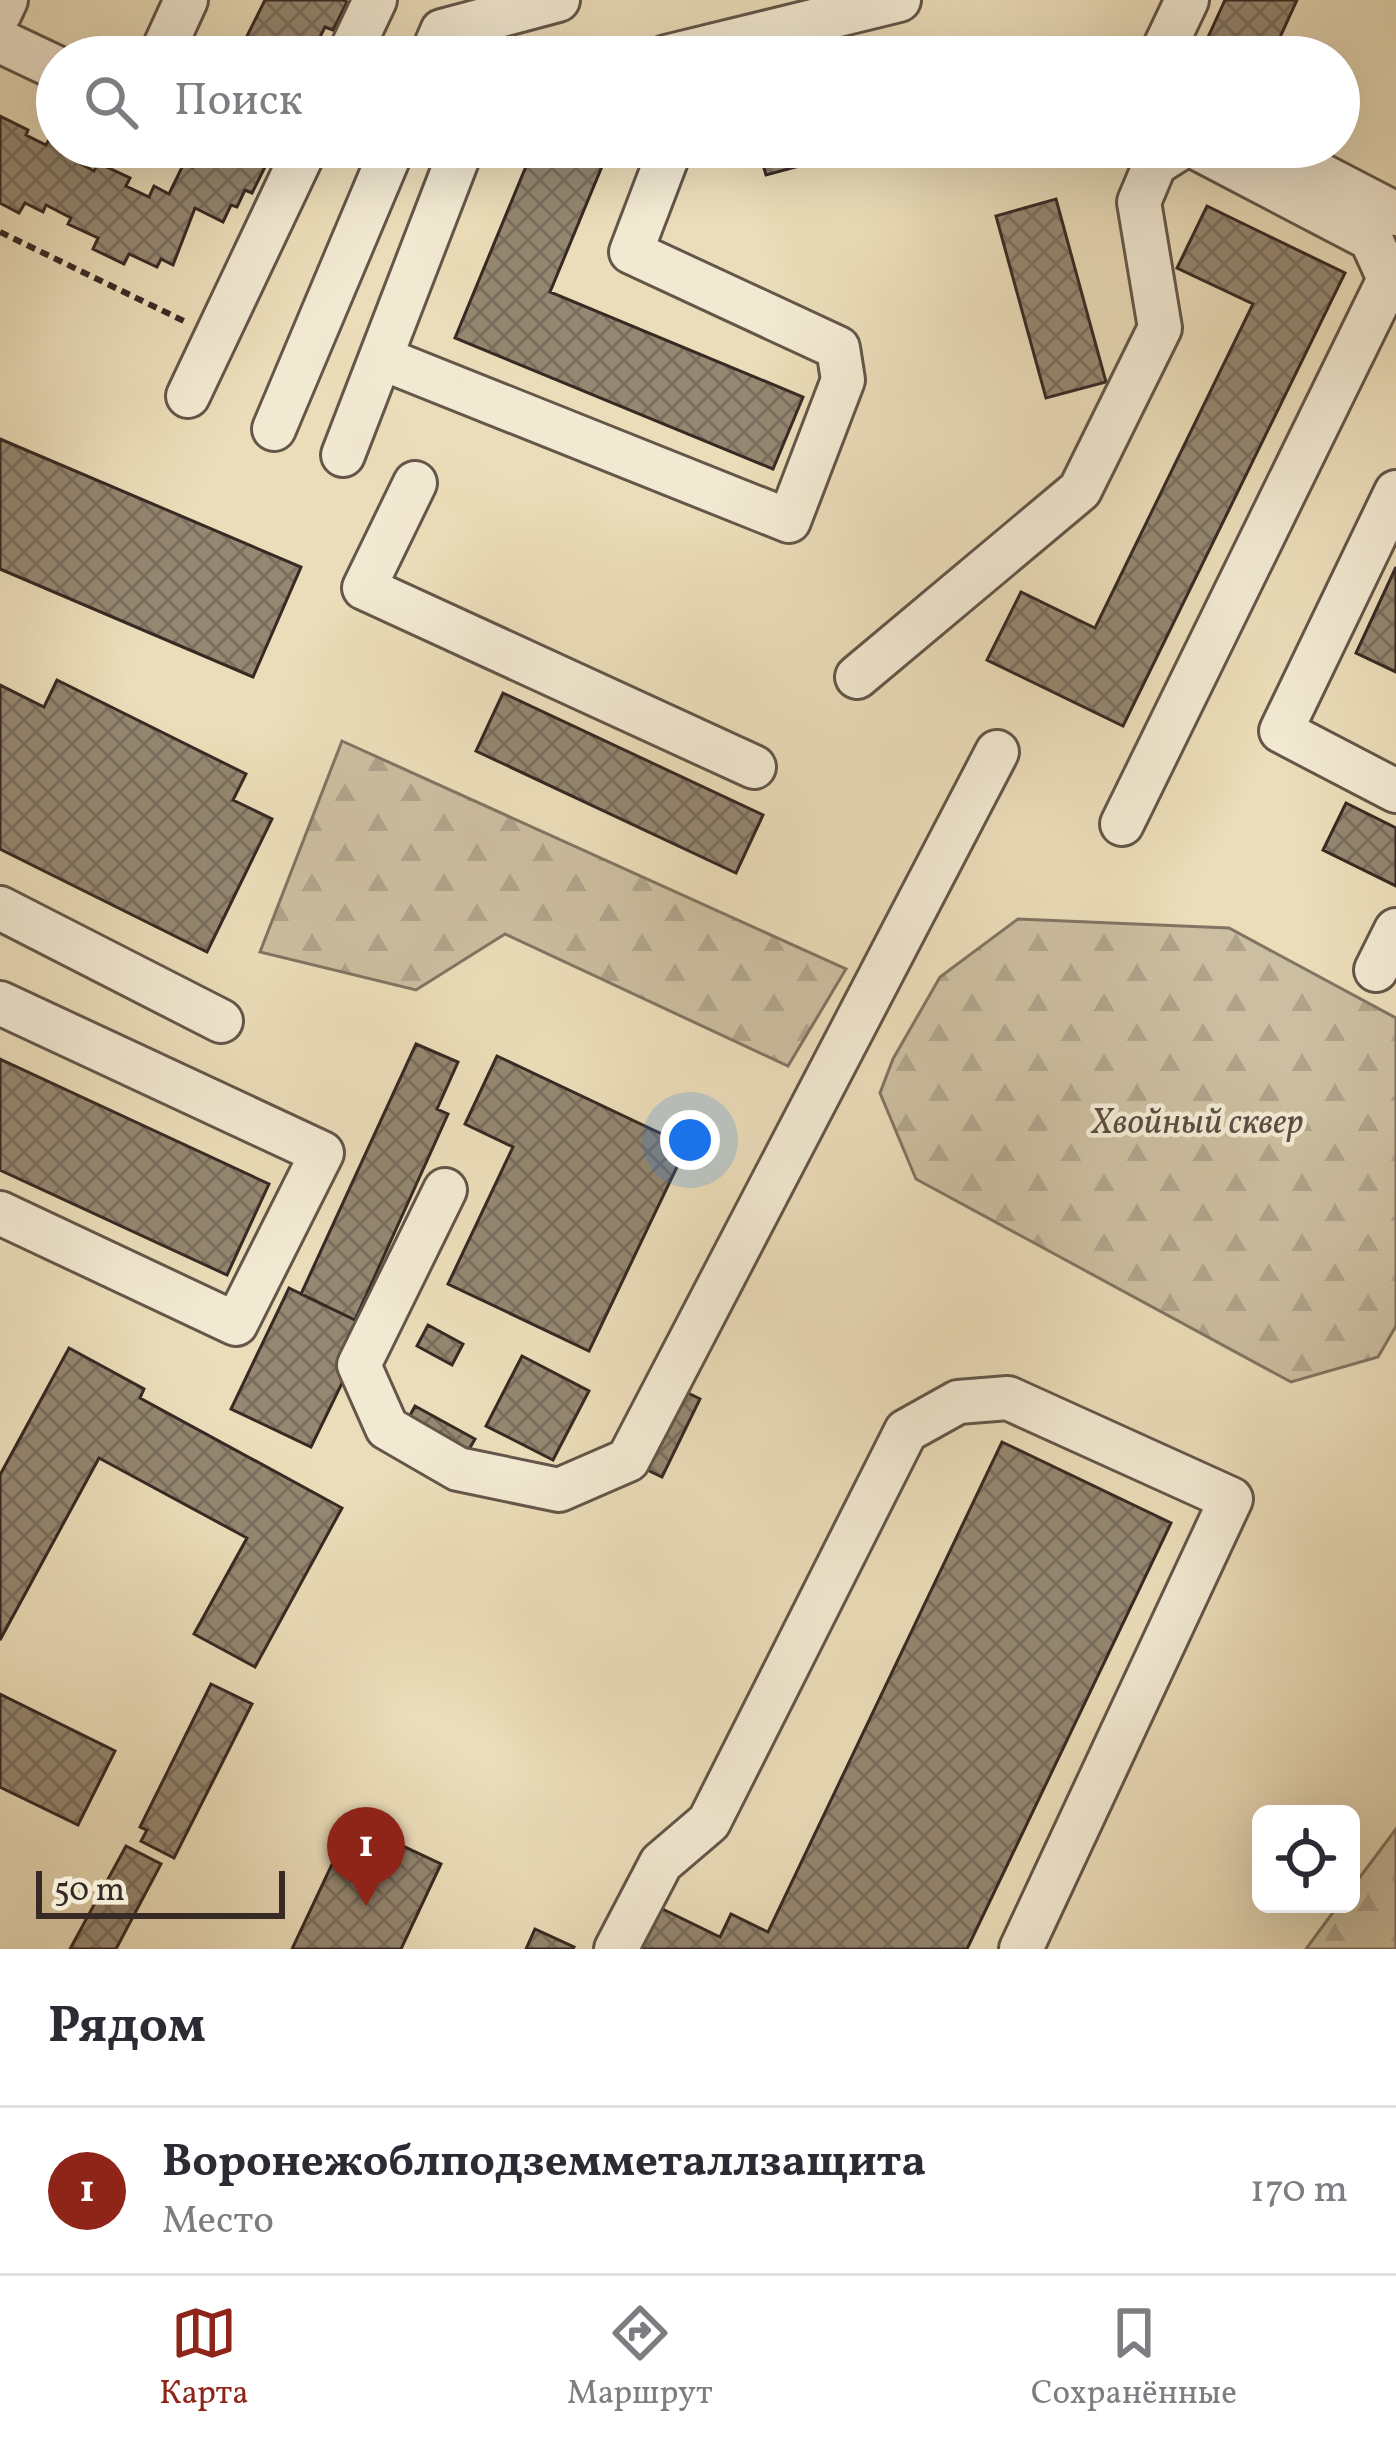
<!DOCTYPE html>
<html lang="ru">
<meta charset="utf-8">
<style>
:root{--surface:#fff;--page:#f2f2f3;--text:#2b2b33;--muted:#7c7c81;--line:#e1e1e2;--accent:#8f2418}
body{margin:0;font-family:Vollkorn,serif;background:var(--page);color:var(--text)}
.controls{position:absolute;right:36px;bottom:36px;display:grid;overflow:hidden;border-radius:18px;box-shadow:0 12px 48px #0002}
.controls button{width:108px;height:108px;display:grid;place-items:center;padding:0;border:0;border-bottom:3px solid var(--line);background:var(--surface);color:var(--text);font:60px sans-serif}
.scale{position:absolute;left:36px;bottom:30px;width:249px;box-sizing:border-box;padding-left:12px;border:6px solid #372924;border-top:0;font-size:33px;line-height:42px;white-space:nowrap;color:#372924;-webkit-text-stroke:9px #f2e9d2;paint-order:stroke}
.you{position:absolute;left:690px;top:1140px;width:42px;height:42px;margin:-30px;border:9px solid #fff;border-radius:50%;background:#1a73e8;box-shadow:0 0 0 18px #1a73e833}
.badge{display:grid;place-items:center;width:78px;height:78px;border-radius:50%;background:var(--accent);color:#fff;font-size:39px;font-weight:700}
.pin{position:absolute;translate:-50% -99px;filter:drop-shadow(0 3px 6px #0008)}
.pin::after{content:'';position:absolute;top:63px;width:42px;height:36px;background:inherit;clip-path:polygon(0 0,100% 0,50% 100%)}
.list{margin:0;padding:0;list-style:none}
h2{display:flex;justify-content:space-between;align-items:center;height:156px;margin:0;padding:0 48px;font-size:51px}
h2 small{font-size:39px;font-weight:400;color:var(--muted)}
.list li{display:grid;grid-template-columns:78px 1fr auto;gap:36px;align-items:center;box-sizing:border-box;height:168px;padding:0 48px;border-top:3px solid var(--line)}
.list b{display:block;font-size:45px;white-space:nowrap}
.list p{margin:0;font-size:39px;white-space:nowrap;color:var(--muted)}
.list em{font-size:39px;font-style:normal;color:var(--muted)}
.icon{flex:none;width:66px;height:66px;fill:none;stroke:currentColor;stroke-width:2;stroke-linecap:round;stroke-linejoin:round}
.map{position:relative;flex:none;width:1396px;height:1949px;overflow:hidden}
.search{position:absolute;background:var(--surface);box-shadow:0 12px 48px #0002;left:36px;right:36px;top:36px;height:132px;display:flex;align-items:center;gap:30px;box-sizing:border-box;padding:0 42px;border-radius:66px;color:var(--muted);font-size:45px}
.sheet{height:324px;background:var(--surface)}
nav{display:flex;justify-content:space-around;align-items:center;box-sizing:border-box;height:168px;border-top:3px solid var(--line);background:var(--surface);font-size:33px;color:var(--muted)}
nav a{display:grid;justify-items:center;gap:6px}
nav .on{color:var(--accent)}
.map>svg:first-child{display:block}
.forest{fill:url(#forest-firs);stroke:#827462;stroke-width:3}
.building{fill:url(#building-cross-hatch);stroke:#372924;stroke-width:3}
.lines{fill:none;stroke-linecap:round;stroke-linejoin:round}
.minor-casing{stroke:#645649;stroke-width:48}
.path{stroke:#372924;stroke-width:6;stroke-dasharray:9 6;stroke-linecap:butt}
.minor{stroke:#f2e9d2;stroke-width:42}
.labels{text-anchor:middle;stroke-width:9;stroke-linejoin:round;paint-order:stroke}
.park-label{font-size:36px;font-style:italic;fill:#5c4e43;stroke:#f2e9d2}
</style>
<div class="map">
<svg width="1396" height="1949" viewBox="0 0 1396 1949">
<defs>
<pattern id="forest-firs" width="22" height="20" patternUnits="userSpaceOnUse" patternTransform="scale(3)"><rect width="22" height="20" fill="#ccbea0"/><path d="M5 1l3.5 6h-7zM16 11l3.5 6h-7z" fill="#b0a38a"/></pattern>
<pattern id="building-cross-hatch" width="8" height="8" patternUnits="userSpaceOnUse" patternTransform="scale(3)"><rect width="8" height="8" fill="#958771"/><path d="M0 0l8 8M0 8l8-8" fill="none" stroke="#7a6e5d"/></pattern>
</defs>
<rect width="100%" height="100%" fill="#ebddb9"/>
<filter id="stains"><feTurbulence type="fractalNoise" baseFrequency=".00167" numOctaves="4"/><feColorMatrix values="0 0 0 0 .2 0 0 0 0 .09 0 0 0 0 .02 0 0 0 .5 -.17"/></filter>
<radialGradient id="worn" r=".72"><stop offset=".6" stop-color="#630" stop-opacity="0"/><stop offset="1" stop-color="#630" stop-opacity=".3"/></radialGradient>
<path class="forest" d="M342 741 846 969 788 1066 505 934 416 990 260 952Z
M1018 919 1229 928 1396 1018V1326L1378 1357 1291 1382 916 1179 880 1093 893 1059 940 977Z
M1396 1829V1949H1306L1339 1904H1351V1889Z"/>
<path class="building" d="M265 0H343L347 2 333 30 325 27 316 45 307 41 301 55 305 57H246L249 51 241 48Z
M1225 0H1297L1271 57H1199Z
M0 116 28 130 26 135 46 145 50 138 57 141V147H69L86 155 81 164 94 171 98 163 130 178 126 186 149 197 154 186 169 194 184 163 192 167 202 147H265L259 159 267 163 252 193 245 190 237 207 231 205 223 222 195 208 173 265 161 259 157 267 129 254 124 264 93 249 98 238 68 224 71 218 46 205 43 212 25 203 19 213 0 203Z
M534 147H610L550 292 803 397 773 469 455 338Z
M758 147H870L766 175Z
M1056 199 1106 382 1046 398 996 216Z
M1207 206 1345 273 1123 726 987 660 1021 592 1095 628 1253 304 1177 268Z
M0 439 301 567 253 677 0 569Z
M1396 567V672L1356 653Z
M57 680 246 774 233 800 272 819 207 952 0 849V685L44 707Z
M503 693 763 815 736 873 476 751Z
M1346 803 1396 828V886L1323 850Z
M416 1044 458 1062 437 1109 448 1114 355 1320 301 1294Z
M497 1056 687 1146 589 1351 448 1284 513 1147 465 1124Z
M0 1059 269 1184 227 1275 0 1170Z
M289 1288 355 1320 363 1302 378 1309 311 1447 231 1409Z
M428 1325 463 1344 452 1365 417 1346Z
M69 1348 144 1389 140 1398 342 1508 255 1667 194 1634 247 1538 99 1458 0 1640V1475Z
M522 1356 589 1391 553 1460 486 1426Z
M672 1385 700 1399 662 1477 633 1463Z
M415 1406 475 1439 461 1463 402 1430Z
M1002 1442 1171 1523 967 1949H628L650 1903 720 1937 731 1914 768 1932Z
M211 1684 252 1704 174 1858 141 1841 147 1830 140 1827Z
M0 1694 115 1751 78 1825 0 1787Z
M352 1822 441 1864 401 1949H292Z
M126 1846 161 1864 116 1949H70Z
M535 1929 574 1947 573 1949H526Z"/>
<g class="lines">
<defs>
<path id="minor" d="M0 13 6 0
M0 41 57 68
M160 57 186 0
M348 57 375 0
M431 57 442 31 558 0
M666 57 899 0
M1160 57 1187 0
M1267 147 1396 214
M381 358 789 521 843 380 838 348 631 252 671 147
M188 396 306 147
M274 429 393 147
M343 455 462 147
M415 483 364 588 754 767
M1396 492 1281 731 1396 791
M857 677 1080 490 1160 328 1139 202 1155 164 1182 147
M1122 824 1389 279 1371 239 1195 147
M0 908 221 1021
M1376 970 1396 930
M0 1003 322 1153 236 1324 0 1213
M445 1190 359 1365 387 1428 458 1469 559 1490 628 1460 997 752
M616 1949 661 1863 709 1822 906 1431 958 1402 1008 1398 1231 1499 1021 1949"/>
</defs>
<use href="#minor" class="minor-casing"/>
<path class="path" d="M0 232 186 322"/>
<use href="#minor" class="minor"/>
</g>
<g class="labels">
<g class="park-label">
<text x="1197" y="1133">Хвойный сквер</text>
</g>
</g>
<rect width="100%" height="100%" filter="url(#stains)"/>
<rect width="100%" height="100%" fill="url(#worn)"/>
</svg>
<div class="controls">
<button><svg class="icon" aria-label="locate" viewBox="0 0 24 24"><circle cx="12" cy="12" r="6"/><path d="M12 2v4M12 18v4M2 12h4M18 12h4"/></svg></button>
</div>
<div class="scale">50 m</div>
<div class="you"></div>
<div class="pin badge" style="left:366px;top:1906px">1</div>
<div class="search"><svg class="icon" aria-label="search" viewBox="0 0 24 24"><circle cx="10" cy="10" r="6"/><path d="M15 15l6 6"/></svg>Поиск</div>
</div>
<section class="sheet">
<h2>Рядом<small></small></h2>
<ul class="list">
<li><span class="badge">1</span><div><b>Воронежоблподземметаллзащита</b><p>Место</p></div><em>170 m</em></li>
</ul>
</section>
<nav>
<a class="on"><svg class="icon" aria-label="map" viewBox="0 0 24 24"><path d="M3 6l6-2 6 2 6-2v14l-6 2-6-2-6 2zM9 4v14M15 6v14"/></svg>Карта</a>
<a><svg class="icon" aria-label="directions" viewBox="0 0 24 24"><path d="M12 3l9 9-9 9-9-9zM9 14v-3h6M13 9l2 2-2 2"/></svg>Маршрут</a>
<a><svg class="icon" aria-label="saved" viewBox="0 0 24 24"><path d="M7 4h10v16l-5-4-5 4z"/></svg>Сохранённые</a>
</nav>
